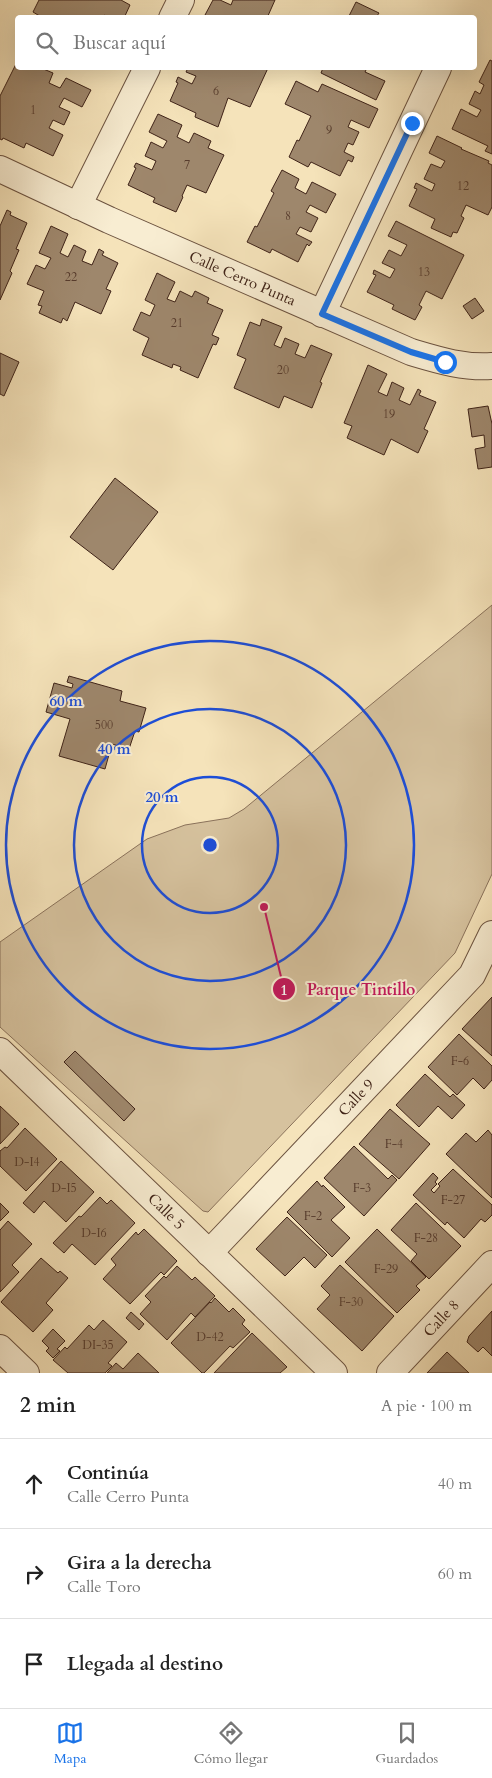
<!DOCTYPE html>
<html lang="es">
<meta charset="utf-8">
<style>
:root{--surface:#fff;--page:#f6f6f6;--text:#222;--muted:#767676;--line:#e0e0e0;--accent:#1a73e8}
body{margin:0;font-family:Cardo,serif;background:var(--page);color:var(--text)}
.stop{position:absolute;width:15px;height:15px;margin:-11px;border:4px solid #1a73e8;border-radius:50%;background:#fff}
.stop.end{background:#1a73e8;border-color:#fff;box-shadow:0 1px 5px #0008}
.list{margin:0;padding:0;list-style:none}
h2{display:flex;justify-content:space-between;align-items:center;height:65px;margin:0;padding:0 20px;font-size:21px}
h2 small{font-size:16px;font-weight:400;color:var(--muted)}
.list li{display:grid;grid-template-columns:32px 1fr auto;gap:15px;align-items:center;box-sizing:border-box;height:90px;padding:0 20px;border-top:1px solid var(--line)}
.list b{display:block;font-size:19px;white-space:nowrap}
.list p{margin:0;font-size:16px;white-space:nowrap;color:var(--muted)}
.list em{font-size:16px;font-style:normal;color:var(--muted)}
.icon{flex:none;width:28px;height:28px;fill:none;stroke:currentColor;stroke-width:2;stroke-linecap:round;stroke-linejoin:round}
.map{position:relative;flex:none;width:492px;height:1373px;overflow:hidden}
.search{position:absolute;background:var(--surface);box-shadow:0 5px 20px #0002;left:15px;right:15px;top:15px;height:55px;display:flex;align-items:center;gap:12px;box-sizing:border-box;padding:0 18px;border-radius:5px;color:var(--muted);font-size:19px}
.sheet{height:335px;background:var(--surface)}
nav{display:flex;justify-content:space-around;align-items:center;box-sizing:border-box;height:70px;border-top:1px solid var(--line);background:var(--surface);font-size:14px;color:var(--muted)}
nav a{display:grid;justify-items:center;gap:2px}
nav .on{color:var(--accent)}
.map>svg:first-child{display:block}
.green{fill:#d6c29e;stroke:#8a725b}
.building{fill:#9e876c;stroke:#3f2318}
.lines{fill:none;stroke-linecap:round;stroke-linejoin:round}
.street-casing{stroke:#6c5340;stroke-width:28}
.street{stroke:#f8edd2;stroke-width:26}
.route{stroke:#1a73e8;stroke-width:6}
.ring{fill:none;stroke:#1d4ed8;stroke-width:2.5}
.labels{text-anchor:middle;stroke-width:4;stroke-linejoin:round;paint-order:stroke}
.number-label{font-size:12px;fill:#573c2d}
.street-label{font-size:15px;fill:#3f2318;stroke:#f8edd2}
.centre{fill:#1d4ed8;stroke:#f8edd2;stroke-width:2.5}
.ring-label{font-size:15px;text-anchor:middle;font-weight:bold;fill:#1d4ed8;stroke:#f8edd2;stroke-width:4;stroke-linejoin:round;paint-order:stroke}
.leader{fill:none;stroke:#c2185b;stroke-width:2}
.callout-dot{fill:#c2185b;stroke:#f8edd2;stroke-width:2}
.mark-label{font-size:15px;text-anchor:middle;font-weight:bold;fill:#fff}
.callout-label{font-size:16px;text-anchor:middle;font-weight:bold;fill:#c2185b;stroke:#f8edd2;stroke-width:4;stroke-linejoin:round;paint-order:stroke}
</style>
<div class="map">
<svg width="492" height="1373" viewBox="0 0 492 1373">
<rect width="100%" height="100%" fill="#f5e3ba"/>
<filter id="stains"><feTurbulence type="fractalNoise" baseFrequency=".004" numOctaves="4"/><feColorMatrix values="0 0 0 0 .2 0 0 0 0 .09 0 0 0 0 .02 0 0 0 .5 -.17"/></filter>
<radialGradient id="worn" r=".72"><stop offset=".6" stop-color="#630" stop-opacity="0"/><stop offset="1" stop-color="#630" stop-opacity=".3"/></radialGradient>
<path class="green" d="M492 605V874L455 953 208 1212 203 1211 0 1027V942L147 839 185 825 229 818 244 809Z"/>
<path class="building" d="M39 0H121L130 5 124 18H109L104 15 103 18H43L33 12Z
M213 0H220L231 5 233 0H275L267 18H238L235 16V18H211L205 15Z
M356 2 379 13 377 16 379 18H348Z
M18 60V68H41L53 73 49 83 60 88 66 78 91 90 82 107 64 98 59 107 70 112 64 125 53 120 49 128 63 135 53 156 26 143 24 148 3 138 2 140 0 139V96Z
M490 60 492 61V154L485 151 488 146 452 129 461 109 477 117 481 110 469 104 475 91 480 94 484 85 479 82Z
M188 68H268L250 107 228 98 218 127 195 117 196 113 170 101 178 83 176 82 178 77 192 84 196 76 186 72Z
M321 68H367L365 72 385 81 376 100 321 73 323 68Z
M296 81 318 92 322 84 378 109 369 128 351 120 348 127 359 132 353 145 348 143 344 152 354 157 352 162 348 160 340 176 311 162 308 167 289 157 297 140 299 141 311 116 285 104Z
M158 114 182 125 177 137 189 143 194 133 211 141 208 148 224 155 206 193 187 185 182 196 183 197 176 212 153 202 155 198 128 185 136 168 134 167 136 163 152 170 156 161 145 156 151 142 163 148 167 141 149 132Z
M437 136 462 148 461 149 489 161 488 163 492 165V207L488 215 466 205 461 216 464 218 457 233 453 232 451 237 431 228 435 219 409 206 417 189 414 188 416 183 432 191 435 184 424 179 431 164 441 168 445 161 429 153Z
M282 170 299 179 295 188 306 194 312 182 336 194 326 213 310 205 306 212 318 218 311 232 300 227 296 234 312 242 309 246 307 244 298 262 272 249 270 253 247 242 255 226 257 227 274 193 271 191Z
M7 210 11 212 10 215 27 223 16 249 19 250 10 271 12 273 0 300V226Z
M396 221 464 255 442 299 426 291 419 305 422 307 415 320 392 309 394 305 367 292 376 275 373 274 374 270 390 278 395 269 382 263 389 250 401 256 407 245 388 236Z
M51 226 68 234 60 253 68 257 74 245 86 251 82 261 92 265 99 249 104 252 102 255 118 263 106 289 111 291 101 314 75 302 67 321 63 318 61 323 39 313 42 306 38 305 44 291 27 284 36 265 45 269 51 258 39 253Z
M157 273 175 282 167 299 175 302 180 291 192 297 195 291 209 298 207 303 223 310 212 335 219 338 216 345 213 344 198 378 180 370 181 367 173 364 172 368 142 355 149 338 133 330 141 312 150 316 155 305 145 300Z
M475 298 484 311 472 319 463 306Z
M262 319 282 327 274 345 281 348 285 338 299 344 295 354 305 358 311 345 332 354 320 382 322 383 312 408 284 396 279 408 234 388 246 359 237 355 250 322 260 326Z
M0 353 19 362 4 396 0 394Z
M368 365 387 374 378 392 387 396 392 382 404 388 399 400 410 405 418 389 421 391 419 395 436 402 424 429 428 431 418 453 391 439 384 455 347 438 352 426 344 423Z
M488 406 492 424V467L478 469 475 449 485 447 484 435 472 437 468 409Z
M115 478 158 512 113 570 70 537Z
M69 676 122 691 120 701 146 708 139 732 135 731 129 749 112 744 105 769 59 756 70 719 46 712 54 683 72 688 73 684 67 682Z
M492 997V1056L462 1029Z
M459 1034 492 1066V1080L484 1089 473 1078 457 1095 428 1067Z
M75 1051 135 1109 124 1121 64 1062Z
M425 1074 450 1097 453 1094 465 1105 452 1119 438 1106 419 1127 396 1105Z
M0 1106 19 1124 0 1144Z
M390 1109 430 1144 399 1179 359 1144Z
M25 1128 57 1159 26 1191 0 1166V1151L5 1147 7 1148Z
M488 1130 492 1135V1198L446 1154 466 1133 476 1142Z
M354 1146 388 1179 392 1175 397 1180 364 1216 324 1178Z
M61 1161 94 1192 66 1222 44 1201 34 1213 23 1203Z
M453 1169 492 1205V1215L485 1222 481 1219 464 1238 447 1222 445 1225 413 1195 433 1173 438 1178 435 1182 437 1184 431 1190 434 1193 440 1186 438 1184Z
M317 1181 322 1187 323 1185 345 1207 331 1220 350 1238 332 1257 287 1212Z
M100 1197 107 1204 111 1200 135 1223 95 1265 72 1244 64 1253 53 1243 79 1216 81 1217Z
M0 1203 9 1212 0 1221Z
M416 1203 461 1246 429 1279 411 1261 417 1254 391 1230Z
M287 1217 327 1255 315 1268 304 1257 285 1276 256 1249Z
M8 1221 32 1244 12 1265 19 1272 0 1292V1230Z
M144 1229 177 1261 164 1275 161 1272 130 1304 103 1279 116 1265 111 1259 136 1232 138 1235Z
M377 1229 426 1277 416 1286 420 1290 397 1313 345 1262Z
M41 1258 58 1273 60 1271 68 1278 46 1303 53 1310 33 1332 1 1302Z
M340 1265 394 1316 362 1351 317 1309 330 1295 321 1286Z
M177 1266 192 1280 195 1277 215 1296 195 1317 191 1313 167 1340 140 1314 151 1302 145 1296 164 1276 166 1278Z
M215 1298 229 1312 233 1308 245 1320 242 1324 250 1332 233 1348 230 1346 204 1373H202L171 1343 210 1302 211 1303Z
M492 1311V1356L483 1347 478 1352 467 1342 469 1336Z
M131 1312 144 1324 139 1330 126 1318Z
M103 1320 127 1342 108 1363 112 1366 105 1373H68L53 1360 65 1347 67 1349 89 1325 94 1330Z
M53 1329 65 1341 57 1349 60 1351 53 1358 46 1351 49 1348 42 1341Z
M252 1333 287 1367 280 1373H214Z
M447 1352 469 1373H427Z
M138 1353 159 1373H107L116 1363 123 1369Z"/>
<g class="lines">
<defs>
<g id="street">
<path d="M172 18 181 0"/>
<path id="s1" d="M0 169 109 220 411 352C438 360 463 368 492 366"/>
<path d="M78 206 147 68"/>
<path d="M322 314 438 68"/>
<path id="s2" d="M0 1051 334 1373"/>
<path id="s3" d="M209 1253 472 975 492 934"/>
<path d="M0 1348 26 1373"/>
<path id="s4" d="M390 1373 492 1264"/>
</g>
</defs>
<use href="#street" class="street-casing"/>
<use href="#street" class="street"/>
</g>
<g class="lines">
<path class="route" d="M412 123 322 314 411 352 445 362"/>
</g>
<g class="ring">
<circle cx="210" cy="845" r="68"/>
<circle cx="210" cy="845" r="136"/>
<circle cx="210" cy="845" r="204"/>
</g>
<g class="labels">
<g class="number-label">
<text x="216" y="95">6</text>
<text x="33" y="114">1</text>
<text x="329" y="134">9</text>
<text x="187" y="169">7</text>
<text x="463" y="190">12</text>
<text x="288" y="220">8</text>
<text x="424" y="276">13</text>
<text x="71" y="281">22</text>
<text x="177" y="327">21</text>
<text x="283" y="374">20</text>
<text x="389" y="418">19</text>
<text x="104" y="729">500</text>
<text x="460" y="1065">F-6</text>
<text x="394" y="1148">F-4</text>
<text x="27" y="1166">D-I4</text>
<text x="64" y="1192">D-I5</text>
<text x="362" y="1192">F-3</text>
<text x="453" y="1204">F-27</text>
<text x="313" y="1220">F-2</text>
<text x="94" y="1237">D-I6</text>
<text x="426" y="1242">F-28</text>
<text x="386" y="1273">F-29</text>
<text x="351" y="1306">F-30</text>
<text x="210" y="1341">D-42</text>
<text x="98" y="1349">DI-35</text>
</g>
<g class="street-label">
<text dy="5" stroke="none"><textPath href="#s1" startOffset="266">Calle Cerro Punta</textPath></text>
<text dy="5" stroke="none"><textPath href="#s3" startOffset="214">Calle 9</textPath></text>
<text dy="5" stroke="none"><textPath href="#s2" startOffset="231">Calle 5</textPath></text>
<text dy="5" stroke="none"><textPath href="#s4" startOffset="75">Calle 8</textPath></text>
</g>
</g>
<circle cx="210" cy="845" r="8" class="centre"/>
<g class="ring-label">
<text x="66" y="706">60 m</text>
<text x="114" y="754">40 m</text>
<text x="162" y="802">20 m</text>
</g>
<path class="leader" d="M264 907L284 989"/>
<g class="callout-dot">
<circle cx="264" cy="907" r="5"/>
<circle cx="284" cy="989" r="12"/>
</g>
<g class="mark-label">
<text x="284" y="995">1</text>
</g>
<g class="callout-label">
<text x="361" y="995">Parque Tintillo</text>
</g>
<rect width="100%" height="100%" filter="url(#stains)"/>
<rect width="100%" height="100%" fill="url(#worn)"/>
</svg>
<div class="stop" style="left:445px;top:362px"></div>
<div class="stop end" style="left:412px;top:123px"></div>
<div class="search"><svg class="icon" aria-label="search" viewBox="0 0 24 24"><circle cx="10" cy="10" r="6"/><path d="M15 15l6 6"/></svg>Buscar aquí</div>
</div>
<section class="sheet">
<h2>2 min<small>A pie · 100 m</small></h2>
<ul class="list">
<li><svg class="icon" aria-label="ahead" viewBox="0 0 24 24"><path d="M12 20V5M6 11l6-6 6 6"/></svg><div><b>Continúa</b><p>Calle Cerro Punta</p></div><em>40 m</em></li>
<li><svg class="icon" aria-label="right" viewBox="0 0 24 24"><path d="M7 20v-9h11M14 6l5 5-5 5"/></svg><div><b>Gira a la derecha</b><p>Calle Toro</p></div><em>60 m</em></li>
<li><svg class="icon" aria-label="arrive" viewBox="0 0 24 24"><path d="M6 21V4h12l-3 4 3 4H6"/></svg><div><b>Llegada al destino</b></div></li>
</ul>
</section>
<nav>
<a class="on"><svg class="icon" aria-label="map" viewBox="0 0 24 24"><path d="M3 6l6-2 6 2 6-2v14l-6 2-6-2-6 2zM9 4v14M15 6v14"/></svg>Mapa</a>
<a><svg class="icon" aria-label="directions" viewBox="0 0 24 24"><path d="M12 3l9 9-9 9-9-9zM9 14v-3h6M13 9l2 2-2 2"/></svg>Cómo llegar</a>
<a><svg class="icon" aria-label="saved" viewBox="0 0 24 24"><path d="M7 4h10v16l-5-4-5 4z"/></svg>Guardados</a>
</nav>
